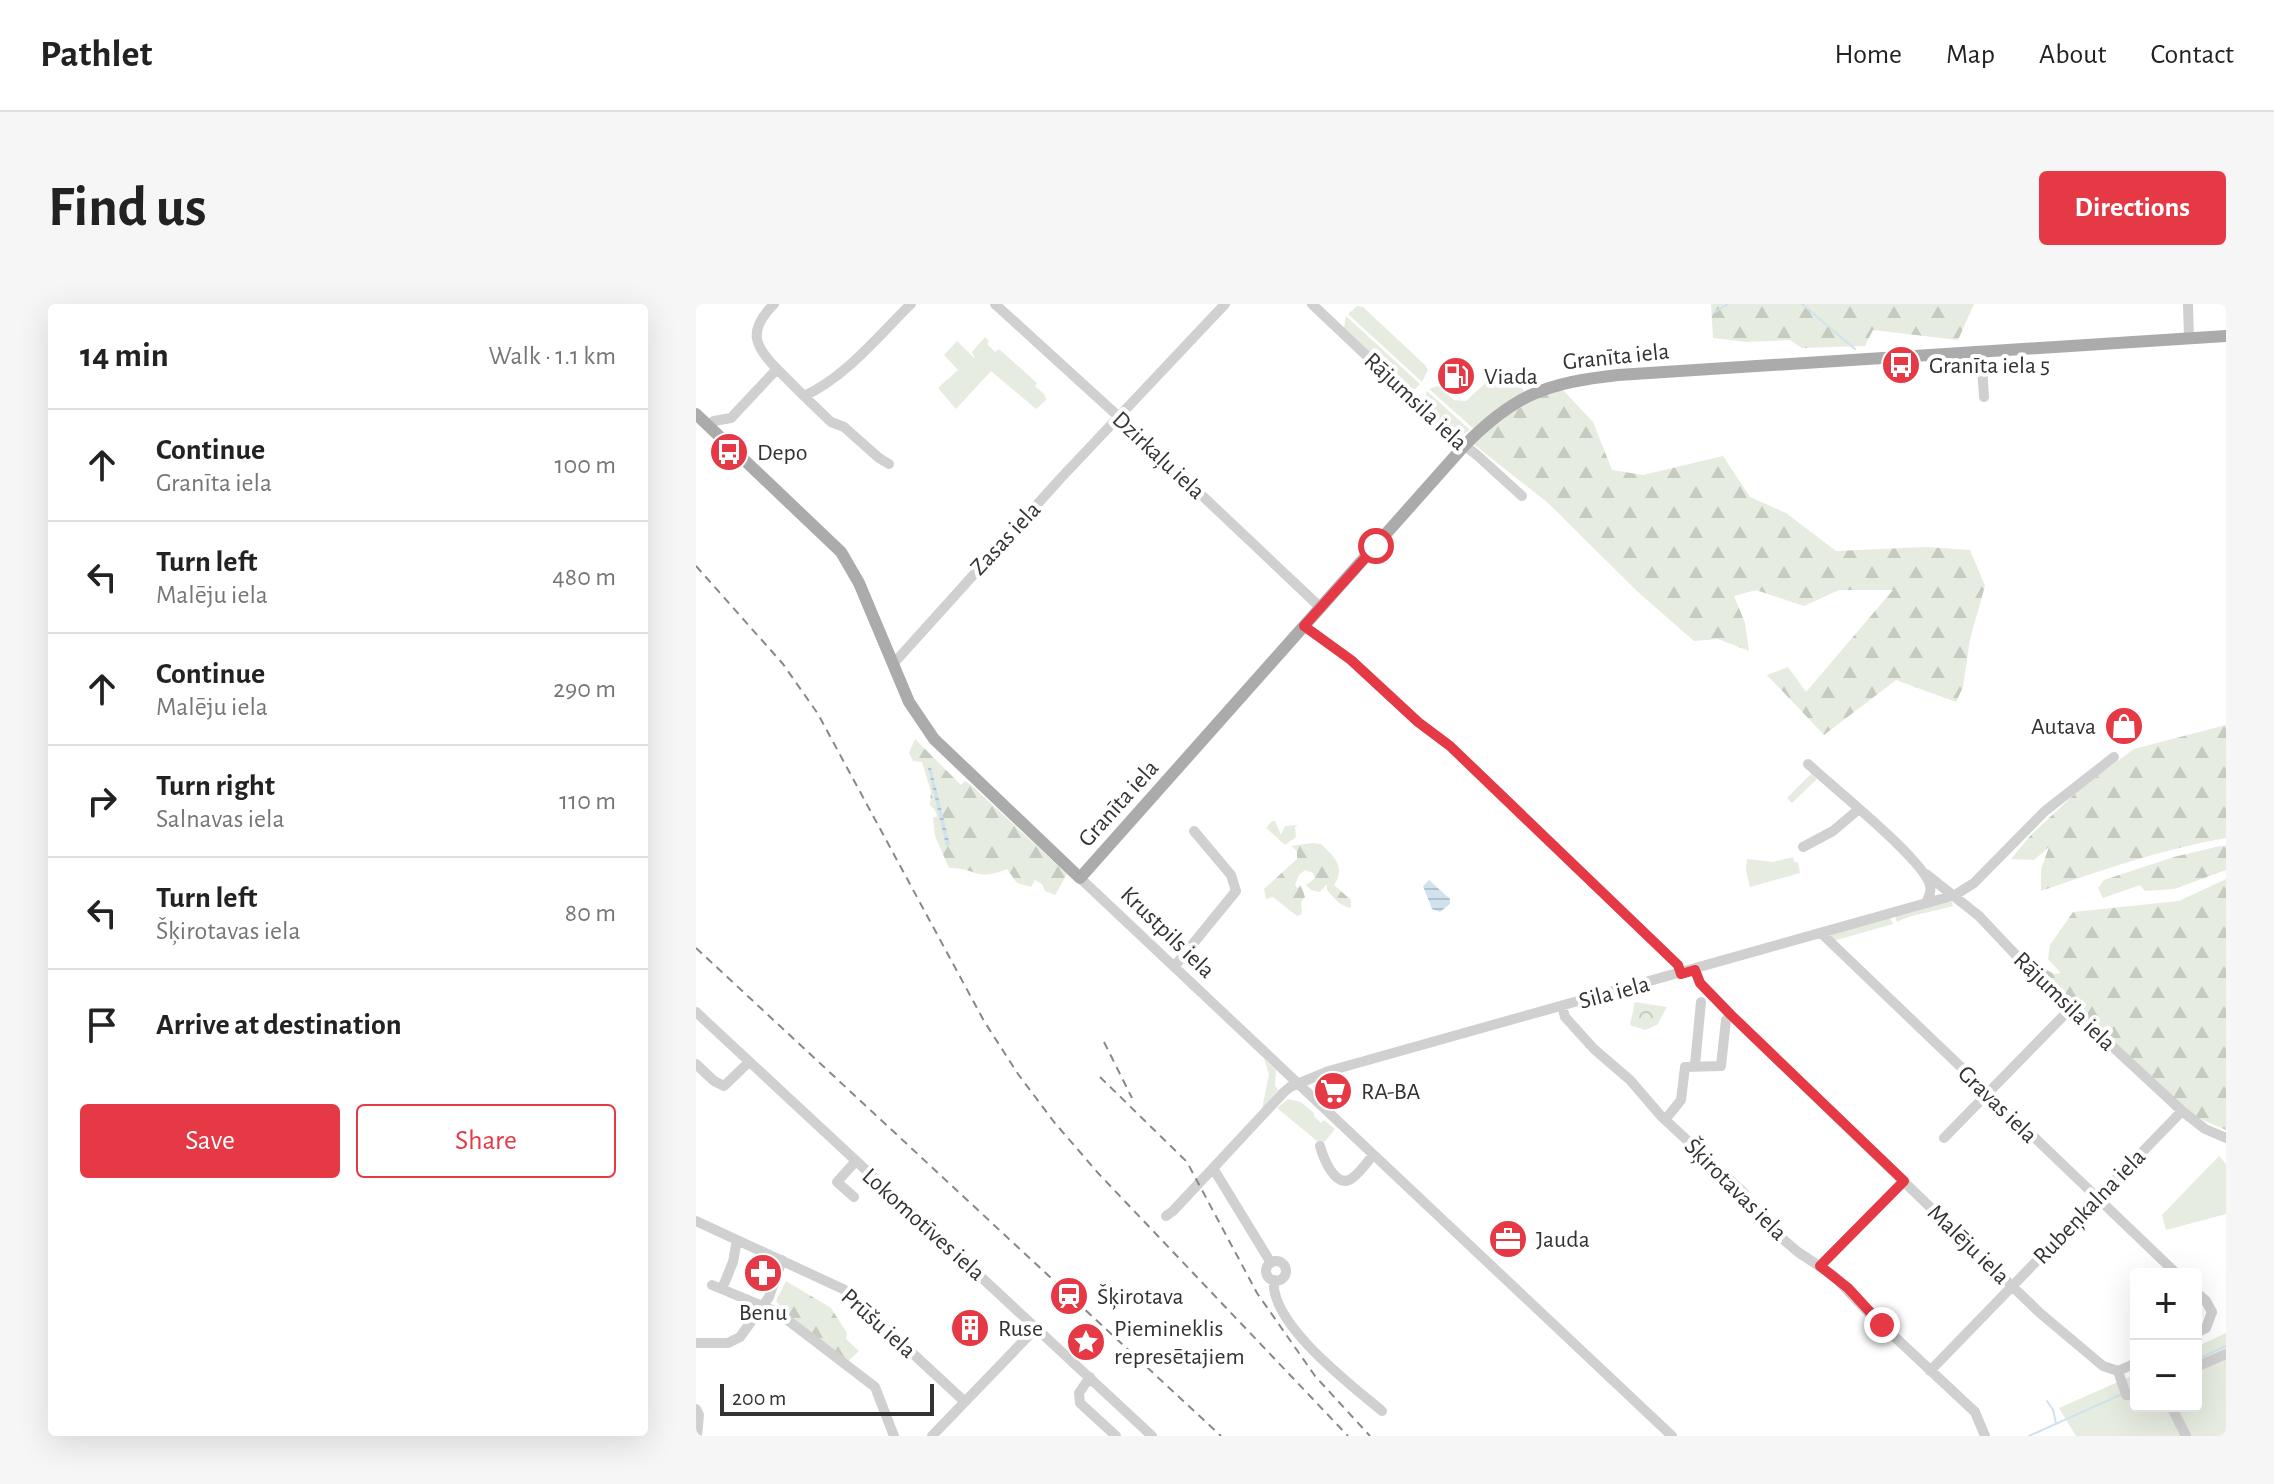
<!DOCTYPE html>
<meta charset="utf-8">
<style>
:root{--surface:#fff;--page:#f6f6f6;--text:#222;--muted:#767676;--line:#e0e0e0;--accent:#e63946}
body{margin:0;font-family:"Alegreya Sans",sans-serif;background:var(--page);color:var(--text)}
.controls{position:absolute;right:24px;bottom:24px;display:grid;overflow:hidden;border-radius:8px;box-shadow:0 8px 32px #0002}
.controls button{width:72px;height:72px;display:grid;place-items:center;padding:0;border:0;border-bottom:2px solid var(--line);background:var(--surface);color:var(--text);font:40px sans-serif}
.scale{position:absolute;left:24px;bottom:20px;width:214px;box-sizing:border-box;padding-left:8px;border:4px solid #333;border-top:0;font-size:22px;line-height:28px;white-space:nowrap;color:#333;-webkit-text-stroke:6px #fff;paint-order:stroke}
.stop{position:absolute;width:24px;height:24px;margin:-18px;border:6px solid #e63946;border-radius:50%;background:#fff}
.stop.end{background:#e63946;border-color:#fff;box-shadow:0 2px 8px #0008}
.list{margin:0;padding:0;list-style:none}
h2{display:flex;justify-content:space-between;align-items:center;height:104px;margin:0;padding:0 32px;font-size:34px}
h2 small{font-size:26px;font-weight:400;color:var(--muted)}
.list li{display:grid;grid-template-columns:52px 1fr auto;gap:24px;align-items:center;box-sizing:border-box;height:112px;padding:0 32px;border-top:2px solid var(--line)}
.list b{display:block;font-size:30px;white-space:nowrap}
.list p{margin:0;font-size:26px;white-space:nowrap;color:var(--muted)}
.list em{font-size:26px;font-style:normal;color:var(--muted)}
.actions{display:flex;gap:16px;padding:24px 32px}
.actions a{flex:1;padding:18px 0;border:2px solid var(--accent);border-radius:8px;text-align:center;font-size:28px;color:var(--accent)}
.actions .main{background:var(--accent);color:#fff}
.icon{flex:none;width:44px;height:44px;fill:none;stroke:currentColor;stroke-width:2;stroke-linecap:round;stroke-linejoin:round}
.map{position:relative;flex:none;width:1530px;height:1132px;overflow:hidden;border-radius:8px}
header{display:flex;align-items:center;gap:48px;box-sizing:border-box;height:112px;padding:0 40px;background:var(--surface);border-bottom:2px solid var(--line)}
header strong{font-size:38px}
nav{display:flex;gap:44px;margin-inline-start:auto;font-size:28px}
.intro{display:flex;align-items:center;justify-content:space-between;box-sizing:border-box;height:192px;padding:0 48px}
h1{margin:0;font-size:56px}
.button{padding:20px 36px;border-radius:8px;background:var(--accent);color:#fff;font-size:28px;font-weight:700}
main{display:flex;gap:48px;padding:0 48px}
aside{flex:1;background:var(--surface);border-radius:8px;box-shadow:0 8px 32px #0002}
.map>svg:first-child{display:block}
.green{fill:#e6ecdf}
.forest{fill:url(#forest-firs)}
.park{fill:url(#park-crowns)}
.water{fill:url(#water-rules)}
.lines{fill:none;stroke-linecap:round;stroke-linejoin:round}
.stream{stroke:#cfe2ee;stroke-width:2}
.minor{stroke:#d0d0d0;stroke-width:10}
.major{stroke:#ababab;stroke-width:12}
.rail{stroke:#888;stroke-width:2;stroke-dasharray:8 6;stroke-linecap:butt}
.route{stroke:#e63946;stroke-width:10}
.labels{text-anchor:middle;stroke-width:8;stroke-linejoin:round;paint-order:stroke}
.street-label{font-size:24px;fill:#333;stroke:#fff}
.poi-label{font-size:24px;fill:#333;stroke:#fff;text-anchor:start}
</style>
<header>
<strong>Pathlet</strong>
<nav><a>Home</a><a>Map</a><a>About</a><a>Contact</a></nav>
</header>
<div class="intro"><h1>Find us</h1><a class="button">Directions</a></div>
<main>
<aside>
<h2>14 min<small>Walk · 1.1 km</small></h2>
<ul class="list">
<li><svg class="icon" aria-label="ahead" viewBox="0 0 24 24"><path d="M12 20V5M6 11l6-6 6 6"/></svg><div><b>Continue</b><p>Granīta iela</p></div><em>100 m</em></li>
<li><svg class="icon" aria-label="left" viewBox="0 0 24 24"><path d="M17 20v-9H6M10 6l-5 5 5 5"/></svg><div><b>Turn left</b><p>Malēju iela</p></div><em>480 m</em></li>
<li><svg class="icon" aria-label="ahead" viewBox="0 0 24 24"><path d="M12 20V5M6 11l6-6 6 6"/></svg><div><b>Continue</b><p>Malēju iela</p></div><em>290 m</em></li>
<li><svg class="icon" aria-label="right" viewBox="0 0 24 24"><path d="M7 20v-9h11M14 6l5 5-5 5"/></svg><div><b>Turn right</b><p>Salnavas iela</p></div><em>110 m</em></li>
<li><svg class="icon" aria-label="left" viewBox="0 0 24 24"><path d="M17 20v-9H6M10 6l-5 5 5 5"/></svg><div><b>Turn left</b><p>Šķirotavas iela</p></div><em>80 m</em></li>
<li><svg class="icon" aria-label="arrive" viewBox="0 0 24 24"><path d="M6 21V4h12l-3 4 3 4H6"/></svg><div><b>Arrive at destination</b></div></li>
</ul>
<div class="actions"><a class="main">Save</a><a>Share</a></div>
</aside>
<div class="map">
<svg width="1530" height="1132" viewBox="0 0 1530 1132">
<defs>
<pattern id="forest-firs" width="22" height="20" patternUnits="userSpaceOnUse" patternTransform="scale(2)"><rect width="22" height="20" fill="#e6ecdf"/><path d="M5 1l3.5 6h-7zM16 11l3.5 6h-7z" fill="#c6cbc0"/></pattern>
<pattern id="park-crowns" width="20" height="18" patternUnits="userSpaceOnUse" patternTransform="scale(2)"><rect width="20" height="18" fill="#e6ecdf"/><path d="M2 6a3 3 0 1 1 6 0M12 15a3 3 0 1 1 6 0" fill="none" stroke="#c6cbc0"/></pattern>
<pattern id="water-rules" width="6" height="5" patternUnits="userSpaceOnUse" patternTransform="scale(2)"><rect width="6" height="5" fill="#cfe2ee"/><path d="M0 2.5h6" fill="none" stroke="#b2c2cd"/></pattern>
</defs>
<rect width="100%" height="100%" fill="#fff"/>
<path class="green" d="M661 2 667 3 729 61 732 66 726 78 652 10Z
M650 12 724 80 719 85H712L648 24Z
M289 33 293 37 291 40 299 48 303 45 341 79 339 82 349 91 350 96 340 105 295 67 260 105 242 84 262 66 248 51 261 37 279 55 276 48Z
M812 66 819 69 828 88 778 125 733 85 742 82 758 96 770 97 797 72Z
M731 87 774 126 766 131 760 130 728 99Z
M1115 470 1121 475 1096 499 1091 494Z
M576 517H579L585 531 589 522 602 521 599 523 600 533 589 541 570 524Z
M1097 553 1098 558H1102L1104 569 1054 583 1050 566 1051 555 1077 558Z
M1255 596 1257 602C1238 608 1218 609 1201 618L1199 612Z
M1194 613 1197 620 1137 637 1132 631Z
M568 755 580 766 579 782 582 786 566 805 573 770Z
M592 795 605 798 618 809V812L625 819 628 816 639 825 626 841 581 804Z
M1523 852 1530 860V910L1470 926 1466 911Z
M1530 1029V1132H1380L1363 1104 1440 1070V1102H1500V1043Z"/>
<path class="forest" d="M1015 0H1278L1262 36 1177 26 1169 42 1106 44 1094 36 1051 38 1017 34Z
M864 83 897 118 916 166 947 171 1027 152 1054 193 1090 209 1140 247 1230 243 1274 246 1289 282 1274 335 1267 383 1260 398 1200 376 1128 431 1071 371 1092 363 1110 388 1197 286H1143L1108 302 1060 286 1038 292 1049 319 1053 347 1022 335 998 337 942 288 852 199 776 139 814 109Z
M1530 421V534C1467 545 1405 566 1345 587V565L1353 543 1338 556 1315 555 1334 532 1383 486 1438 445Z
M219 435 265 481 269 477 275 481 371 570 359 591 349 587 346 580 339 576 335 583 321 579 311 565C280 578 281 564 253 564L239 532 237 514 241 512 239 506 234 501 235 488 226 458 217 457 213 449Z
M616 539 625 540C639 554 650 562 638 581L655 596V604C645 603 637 593 631 586V580L624 588 615 586 610 581 619 574 617 569 609 566 603 571 599 581 601 584 605 581 609 593 605 598 606 610 601 612 577 593 570 595 568 585 601 555V547L595 542Z
M1524 542H1530V566L1478 585 1449 587 1444 581 1407 594 1402 584 1408 576 1478 553Z
M1530 575V826L1486 807 1335 667 1340 660 1358 670 1365 669 1352 655 1354 641 1377 608 1483 597Z
M90 977 135 1004 151 1029 150 1035 163 1047 151 1058 88 1007 80 997Z"/>
<path class="park" d="M939 698 971 703 961 721 949 726 934 721Z"/>
<path class="water" d="M235 463 254 541 250 542 232 464Z
M733 576 754 595V600L744 608 736 605 727 582Z"/>
<g class="lines">
<path class="stream" d="M1106 0 1159 45
M1019 8 1032 0
M1500 1056 1530 1042
M1434 1085 1440 1082
M1351 1097 1357 1106 1360 1119
M1333 1132 1424 1091"/>
<path class="minor" d="M78 0C52 26 57 41 81 65
M299 0 423 113 625 304
M616 0 747 124 782 152 826 192
M1492 0 1493 34
M1285 47 1288 93
M108 92 135 118 148 123 183 154 193 160
M12 121 18 117 35 114 81 65 108 92C150 73 183 31 215 0
M608 322 655 356 722 418 754 442 982 661 985 670
M198 359 364 175 529 0
M1112 460C1134 481 1231 558 1234 582 1236 588 1232 594 1230 599
M1107 543 1137 527 1163 505
M1230 570 1283 612 1335 667 1486 807 1509 825 1530 834
M384 574 976 1132
M1125 629 1481 970
M478 663 540 587 535 571 498 527
M999 666 1004 679 1035 711 1344 1009 1407 1062 1422 1067
M866 702 869 713 898 745 934 776 965 812 1048 889 1062 914 1102 948 1138 972 1171 1007 1279 1108 1289 1132
M0 708 456 1132
M0 760 18 777 28 782 53 758
M999 761 1005 698
M969 816 985 796 989 763 1025 762 1030 716 1035 711
M1248 834 1375 704
M624 842C627 853 638 882 653 876 662 872 671 858 677 851
M517 864 575 959
M158 893 141 878 159 858
M470 912 477 907 587 789 594 783 633 767 1259 591 1278 579 1349 507 1418 453
M0 917 147 985 268 1097
M570 967a10 10 0 1 1 20 0a10 10 0 1 1-20 0Z
M1124 962 1208 877
M578 976C573 1019 655 1081 686 1107
M16 981 81 1008 179 1083 198 1132
M26 985 37 958 41 936
M1500 988 1510 997 1516 1008 1510 1024 1500 1029
M0 1039H32L44 1033 73 993 86 956
M1500 1063 1530 1050
M1234 1067 1486 807
M1422 1067 1430 1091H1440
M1422 1067 1440 1059
M394 1073 383 1089 384 1099 420 1132
M1475 1102 1490 1132
M0 1105 3 1111 1 1132
M236 1132 340 1024"/>
<path class="major" d="M0 110 145 248 163 279 213 398 238 435 384 574 768 142C819 90 851 79 922 71L1530 32"/>
<path class="rail" d="M0 262 87 360 122 410 288 717 322 770 358 818 402 869 652 1132
M0 644 525 1132
M408 738 436 794
M404 773 491 858 561 989 619 1072 674 1132"/>
</g>
<g class="lines">
<path class="route" d="M680 242 608 322 655 356 722 418 754 442 982 661 985 670 999 666 1004 679 1035 711 1208 877 1124 962 1152 984 1186 1021"/>
</g>
<defs>
<symbol id="bus-disc" viewBox="-11 -11 22 22"><circle r="9.5" fill="#e63946" stroke="#fff"/><path d="M-5-6H5V4H4V6H2V4H-2V6H-4V4H-5ZM-3.5-4V0h7V-4ZM-3.5 1.2v1.5H-2V1.2ZM2 1.2v1.5H3.5V1.2Z" fill="#fff"/></symbol>
<symbol id="fuel-disc" viewBox="-11 -11 22 22"><circle r="9.5" fill="#e63946" stroke="#fff"/><path d="M-5.5-6h7V0h2V4h1.3V-2.5L3-4.5l.8-.8L6-3V5H2.5V1h-1V6h-7ZM-4.2-4.7v3.2H.2V-4.7Z" fill="#fff"/></symbol>
<symbol id="shop-disc" viewBox="-11 -11 22 22"><circle r="9.5" fill="#e63946" stroke="#fff"/><path d="M-5-2.5h2.3a2.7 3.5 0 0 1 5.4 0H5L5.5 6h-11ZM-1.5-2.5h3a1.5 2.3 0 0 0-3 0Z" fill="#fff"/></symbol>
<symbol id="supermarket-disc" viewBox="-11 -11 22 22"><circle r="9.5" fill="#e63946" stroke="#fff"/><path d="M-6-5.5h2.5l.6 2H6L4.5 2H-2.5L-4.4-4H-6ZM-1.5 3.2a1.3 1.3 0 1 0 .1 0ZM3 3.2a1.3 1.3 0 1 0 .1 0Z" fill="#fff"/></symbol>
<symbol id="office-disc" viewBox="-11 -11 22 22"><circle r="9.5" fill="#e63946" stroke="#fff"/><path d="M-6-3h4V-5.5h4V-3h4V5H-6ZM-1-4.5V-3h2v-1.5ZM-6 0V1H6V0Z" fill="#fff"/></symbol>
<symbol id="pharmacy-disc" viewBox="-11 -11 22 22"><circle r="9.5" fill="#e63946" stroke="#fff"/><path d="M-2-6h4v4h4v4h-4v4h-4v-4h-4v-4h4Z" fill="#fff"/></symbol>
<symbol id="station-disc" viewBox="-11 -11 22 22"><circle r="9.5" fill="#e63946" stroke="#fff"/><path d="M-3-6H3Q5-6 5-4V2Q5 4 3 4L4.5 6H3L1.5 4h-3L-3 6H-4.5L-3 4Q-5 4-5 2V-4Q-5-6-3-6ZM-3.5-4v3h7v-3ZM-3.5 1v1.5H-2V1ZM2 1v1.5H3.5V1Z" fill="#fff"/></symbol>
<symbol id="building-disc" viewBox="-11 -11 22 22"><circle r="9.5" fill="#e63946" stroke="#fff"/><path d="M-4-6H4V6H1V3H-1V6H-4ZM-2.5-4.3h1.7v1.8h-1.7ZM.8-4.3h1.7v1.8H.8ZM-2.5-1h1.7V.8h-1.7ZM.8-1h1.7V.8H.8Z" fill="#fff"/></symbol>
<symbol id="sight-disc" viewBox="-11 -11 22 22"><circle r="9.5" fill="#e63946" stroke="#fff"/><path d="M0-6L1.8-2.2L6-1.7L2.9 1.2L3.7 5.4L0 3.3L-3.7 5.4L-2.9 1.2L-6-1.7L-1.8-2.2Z" fill="#fff"/></symbol>
</defs>
<g fill-rule="evenodd">
<use href="#bus-disc" x="1183" y="39" width="44" height="44"/>
<use href="#fuel-disc" x="738" y="50" width="44" height="44"/>
<use href="#bus-disc" x="11" y="126" width="44" height="44"/>
<use href="#shop-disc" x="1406" y="400" width="44" height="44"/>
<use href="#supermarket-disc" x="615" y="765" width="44" height="44"/>
<use href="#office-disc" x="790" y="913" width="44" height="44"/>
<use href="#pharmacy-disc" x="45" y="947" width="44" height="44"/>
<use href="#station-disc" x="351" y="970" width="44" height="44"/>
<use href="#building-disc" x="252" y="1002" width="44" height="44"/>
<use href="#sight-disc" x="368" y="1016" width="44" height="44"/>
</g>
<g class="labels">
<g class="street-label">
<text transform="translate(920 52) rotate(-6)" y="8">Granīta iela</text>
<text transform="translate(720 97) rotate(43)" y="8">Rājumsila iela</text>
<text transform="translate(463 151) rotate(43)" y="8">Dzirkaļu iela</text>
<text transform="translate(309 234) rotate(-47)" y="8">Zasas iela</text>
<text transform="translate(422 499) rotate(-48)" y="8">Granīta iela</text>
<text transform="translate(472 628) rotate(44)" y="8">Krustpils iela</text>
<text transform="translate(918 688) rotate(-15)" y="8">Sila iela</text>
<text transform="translate(1369 697) rotate(44)" y="8">Rājumsila iela</text>
<text transform="translate(1302 800) rotate(44)" y="8">Gravas iela</text>
<text transform="translate(1040 885) rotate(45)" y="8">Šķirotavas iela</text>
<text transform="translate(1393 902) rotate(-46)" y="8">Rubeņkalna iela</text>
<text transform="translate(228 920) rotate(42)" y="8">Lokomotīves iela</text>
<text transform="translate(1273 940) rotate(44)" y="8">Malēju iela</text>
<text transform="translate(183 1019) rotate(42)" y="8">Prūšu iela</text>
</g>
<g class="poi-label">
<text x="1233" y="69">Granīta iela 5</text>
<text x="788" y="80">Viada</text>
<text x="61" y="156">Depo</text>
<text x="1400" y="430" text-anchor="end">Autava</text>
<text x="665" y="795">RA-BA</text>
<text x="840" y="943">Jauda</text>
<text x="401" y="1000">Šķirotava</text>
<text x="67" y="1016" text-anchor="middle">Benu</text>
<text x="302" y="1032">Ruse</text>
<text x="418" y="1032">Piemineklis<tspan x="418" dy="28">represētajiem</tspan></text>
</g>
</g>
</svg>
<div class="controls">
<button>+</button>
<button>−</button>
</div>
<div class="scale">200 m</div>
<div class="stop" style="left:680px;top:242px"></div>
<div class="stop end" style="left:1186px;top:1021px"></div>
</div>
</main>
